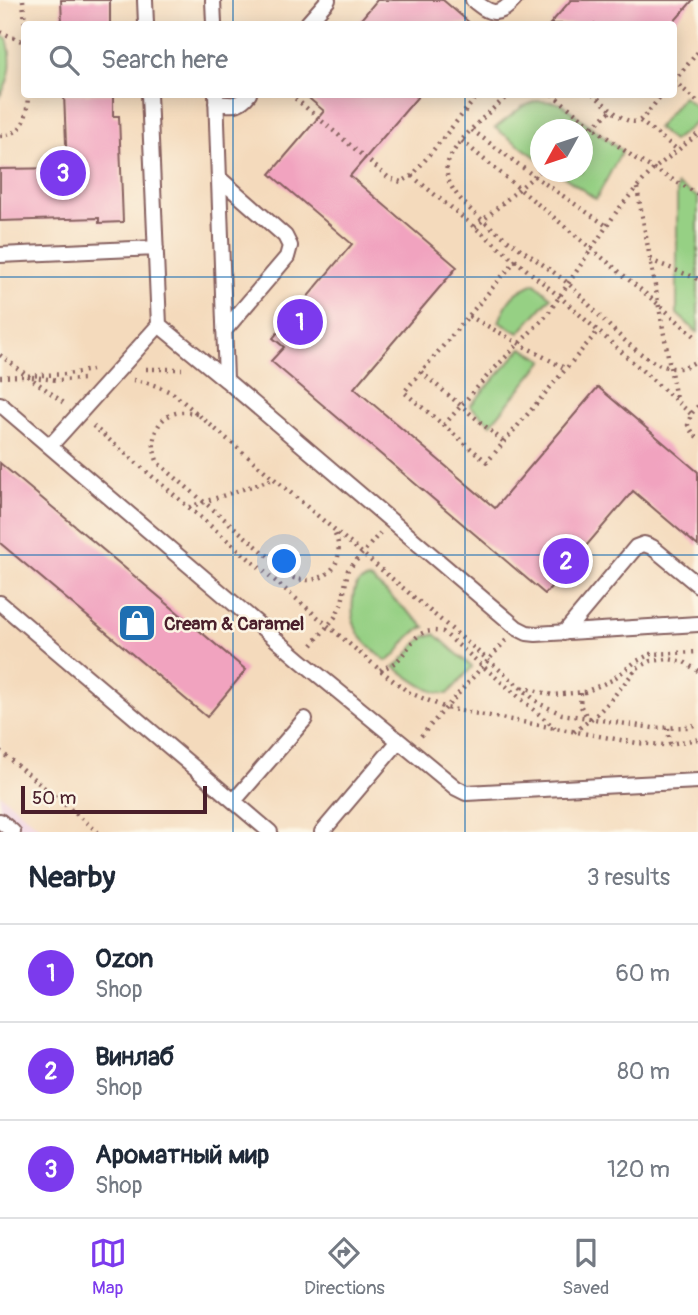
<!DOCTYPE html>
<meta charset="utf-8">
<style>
:root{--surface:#fff;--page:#f2f2f3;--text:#1f2937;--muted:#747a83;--line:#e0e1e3;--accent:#7c3aed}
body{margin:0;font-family:Pangolin,sans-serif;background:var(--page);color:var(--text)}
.compass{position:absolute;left:530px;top:119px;width:63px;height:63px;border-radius:50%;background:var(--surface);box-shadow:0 4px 18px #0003;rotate:230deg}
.scale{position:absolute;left:21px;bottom:18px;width:186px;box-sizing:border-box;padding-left:7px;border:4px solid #4a1f2b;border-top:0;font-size:19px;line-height:24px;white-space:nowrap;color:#4a1f2b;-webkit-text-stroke:5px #fcf5e5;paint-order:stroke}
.you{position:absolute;left:285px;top:562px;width:24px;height:24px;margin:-18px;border:5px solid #fff;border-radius:50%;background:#1a73e8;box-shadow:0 0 0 10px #1a73e833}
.badge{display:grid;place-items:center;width:46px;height:46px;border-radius:50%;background:var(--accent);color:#fff;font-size:23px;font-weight:700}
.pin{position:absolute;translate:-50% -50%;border:4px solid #fff;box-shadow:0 2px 7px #0006}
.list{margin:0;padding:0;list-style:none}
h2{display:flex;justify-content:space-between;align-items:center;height:91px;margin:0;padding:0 28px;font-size:30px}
h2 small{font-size:23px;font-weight:400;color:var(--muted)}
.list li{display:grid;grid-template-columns:46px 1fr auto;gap:21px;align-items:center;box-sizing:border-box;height:98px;padding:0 28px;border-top:2px solid var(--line)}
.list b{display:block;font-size:26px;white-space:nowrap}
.list p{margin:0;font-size:23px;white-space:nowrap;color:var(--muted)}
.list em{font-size:23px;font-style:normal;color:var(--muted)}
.icon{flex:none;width:38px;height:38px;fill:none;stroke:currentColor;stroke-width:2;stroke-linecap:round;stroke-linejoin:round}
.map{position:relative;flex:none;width:698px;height:832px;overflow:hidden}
.search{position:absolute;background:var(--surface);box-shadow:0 4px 18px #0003;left:21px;right:21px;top:21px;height:77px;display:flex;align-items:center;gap:18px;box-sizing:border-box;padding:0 24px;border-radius:7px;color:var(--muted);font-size:26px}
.sheet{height:385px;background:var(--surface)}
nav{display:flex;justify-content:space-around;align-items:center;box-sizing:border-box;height:98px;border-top:2px solid var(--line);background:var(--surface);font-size:19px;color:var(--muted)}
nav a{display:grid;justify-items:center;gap:4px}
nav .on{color:var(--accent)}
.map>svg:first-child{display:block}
.built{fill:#f0d0e4}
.green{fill:#96d084;stroke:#707858;stroke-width:2}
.building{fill:#f1a3bf}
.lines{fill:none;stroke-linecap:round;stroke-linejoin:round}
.service-casing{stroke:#86605e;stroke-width:18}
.path{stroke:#86605e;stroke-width:4.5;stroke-dasharray:2 5;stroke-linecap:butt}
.service{stroke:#fff;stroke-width:14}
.grid{fill:none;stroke:#1f6fb2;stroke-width:2;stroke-opacity:0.55}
.labels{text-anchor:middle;stroke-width:5;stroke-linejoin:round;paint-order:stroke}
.poi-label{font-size:19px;font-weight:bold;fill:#4a1f2b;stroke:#fcf5e5;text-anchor:start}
</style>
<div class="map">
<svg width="698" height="832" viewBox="0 0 698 832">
<rect width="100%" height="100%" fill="#fcf5e5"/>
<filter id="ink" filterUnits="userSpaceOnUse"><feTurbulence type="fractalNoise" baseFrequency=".0143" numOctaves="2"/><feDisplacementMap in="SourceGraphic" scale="14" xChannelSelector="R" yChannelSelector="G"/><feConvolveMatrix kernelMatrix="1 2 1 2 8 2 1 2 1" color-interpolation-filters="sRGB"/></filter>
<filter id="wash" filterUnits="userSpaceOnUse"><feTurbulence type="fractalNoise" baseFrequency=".00686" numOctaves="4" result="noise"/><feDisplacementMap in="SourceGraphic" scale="28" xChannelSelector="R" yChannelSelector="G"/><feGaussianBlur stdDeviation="1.57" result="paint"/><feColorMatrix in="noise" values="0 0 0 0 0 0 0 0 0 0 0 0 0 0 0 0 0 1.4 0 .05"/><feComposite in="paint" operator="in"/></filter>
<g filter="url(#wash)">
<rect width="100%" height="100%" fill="#f4dabc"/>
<path class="built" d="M0 794 45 832H0Z"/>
<path class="green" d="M0 36 7 38C13 60 12 77 0 96Z
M683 96 698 109V121L673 141 657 128Z
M537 101 555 102 563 105 622 151 596 199 557 172H582V130H540V160L495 128 522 107Z
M677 185 698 197V333L677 314Z
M535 283 551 297 519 333 499 322C507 300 513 292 535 283Z
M522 348 544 360 491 424 470 406Z
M368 579 372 580 425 627C417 630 411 634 406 641 399 649 397 657 386 661 363 641 349 632 353 599 354 587 356 582 368 579Z
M435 634 472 667 448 694C428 694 410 677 394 667 410 657 415 636 435 634Z"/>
<g id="blocks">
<path class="building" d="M61 0H110V24H62Z
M377 0H443L471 24H357Z
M571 0H693L672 24H550Z
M64 94H113V116H119L123 222 99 223V218L0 221V169L67 168Z
M304 94H420L350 176 457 267 354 388 495 508 598 387 698 472V546L633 491 545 594 271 361 284 347 273 338 352 244 270 174 324 111Z
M0 463 246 670 207 717 0 543Z"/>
</g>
</g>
<g filter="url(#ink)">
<use href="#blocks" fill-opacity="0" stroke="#86605e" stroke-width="2"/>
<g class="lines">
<defs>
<path id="service" d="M145 0 146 24
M213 0 214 24
M473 0C490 14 498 18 514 0
M307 24 328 0
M149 94 159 325 226 380
M216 94 226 380 517 628 527 633 536 634 698 624
M216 103C232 104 238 108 249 94
M219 178 285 236 290 246 287 257 224 331
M0 255 156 248
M0 404 300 660 399 741 322 832
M50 446 159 325
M0 603 270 832
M564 633 636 547 644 544 652 547 698 585
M399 741 456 788 466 793 698 781
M234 801 305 719
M0 821 13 832"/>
</defs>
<use href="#service" class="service-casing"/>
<path class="path" d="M23 0 25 24
M0 32 24 42
M674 81 698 52
M674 81 698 102
M290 94 389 178 401 182 412 176 479 94
M510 94C492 109 451 144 447 166 439 206 548 262 574 289 596 311 641 366 673 368 683 369 690 365 698 360
M552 94 593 127 636 159 698 194
M593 94C603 102 628 129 640 120 648 114 655 103 662 94
M640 121 678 150
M472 130 534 176 607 226
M0 136C26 134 27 116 28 94
M582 136 612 110
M462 141 658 304 698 339
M412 176 560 297 691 414
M637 188 676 399
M475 227 540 171
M516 260 404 392 487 462 598 331
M650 260 698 279
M469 316 566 369
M0 355 64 403
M146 369H182
M421 372 504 442
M0 377 67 374 92 370
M32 377 57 380 86 379
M133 380C148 382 161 387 174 394L540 704 562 714 653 728 688 727 698 724
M698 406 691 414 688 425 693 433 698 438
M197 414C163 404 145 433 158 463L294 578C324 587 348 564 335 534
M444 425 489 374 547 315 617 211 637 187 654 169 698 134
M93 426 380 670 408 692 446 708 637 743 664 745 698 739
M189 507 273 479
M312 645 335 617 342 603 348 570 380 533
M380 670C387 667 394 664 399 659 415 642 415 627 443 632L555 728
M522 687 552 695 585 692 612 680 635 662 651 654 698 652
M581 693 580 705 587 717
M668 728 670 744
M574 732 595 716 609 702 637 668 651 661 669 659 684 662 698 671
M421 736 506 640
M0 751 98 832"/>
<use href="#service" class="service"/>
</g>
</g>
<path class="grid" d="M233 0V24M465 0V24M233 94V832M465 94V832M0 277H698M0 555H698"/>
<defs>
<symbol id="shop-square" viewBox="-11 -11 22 22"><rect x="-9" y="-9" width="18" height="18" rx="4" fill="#1f6fb2" stroke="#fcf5e5"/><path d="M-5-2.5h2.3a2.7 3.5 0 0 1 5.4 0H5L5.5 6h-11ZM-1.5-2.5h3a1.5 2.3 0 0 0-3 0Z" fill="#fff"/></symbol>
</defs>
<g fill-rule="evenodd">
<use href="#shop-square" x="115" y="601" width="44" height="44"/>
</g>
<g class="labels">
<g class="poi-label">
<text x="164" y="630">Cream &amp; Caramel</text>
</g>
</g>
</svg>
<svg class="compass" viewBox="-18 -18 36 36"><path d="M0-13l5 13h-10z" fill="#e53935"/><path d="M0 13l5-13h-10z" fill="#747a83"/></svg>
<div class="scale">50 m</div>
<div class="you"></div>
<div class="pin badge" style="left:300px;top:322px">1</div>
<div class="pin badge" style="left:566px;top:561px">2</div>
<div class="pin badge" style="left:63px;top:173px">3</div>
<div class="search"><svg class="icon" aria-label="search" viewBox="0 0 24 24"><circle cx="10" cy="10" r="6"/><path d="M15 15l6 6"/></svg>Search here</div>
</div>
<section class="sheet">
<h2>Nearby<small>3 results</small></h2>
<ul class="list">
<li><span class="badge">1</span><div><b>Ozon</b><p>Shop</p></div><em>60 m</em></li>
<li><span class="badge">2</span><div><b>Винлаб</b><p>Shop</p></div><em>80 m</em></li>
<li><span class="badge">3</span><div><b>Ароматный мир</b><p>Shop</p></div><em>120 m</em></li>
</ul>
</section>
<nav>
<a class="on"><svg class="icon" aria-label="map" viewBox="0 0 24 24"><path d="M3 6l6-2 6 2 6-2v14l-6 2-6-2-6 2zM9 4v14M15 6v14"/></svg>Map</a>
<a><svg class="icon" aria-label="directions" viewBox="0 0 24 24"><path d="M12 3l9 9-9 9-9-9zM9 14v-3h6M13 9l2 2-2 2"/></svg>Directions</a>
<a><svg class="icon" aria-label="saved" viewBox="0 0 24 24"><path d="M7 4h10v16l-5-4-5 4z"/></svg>Saved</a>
</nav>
